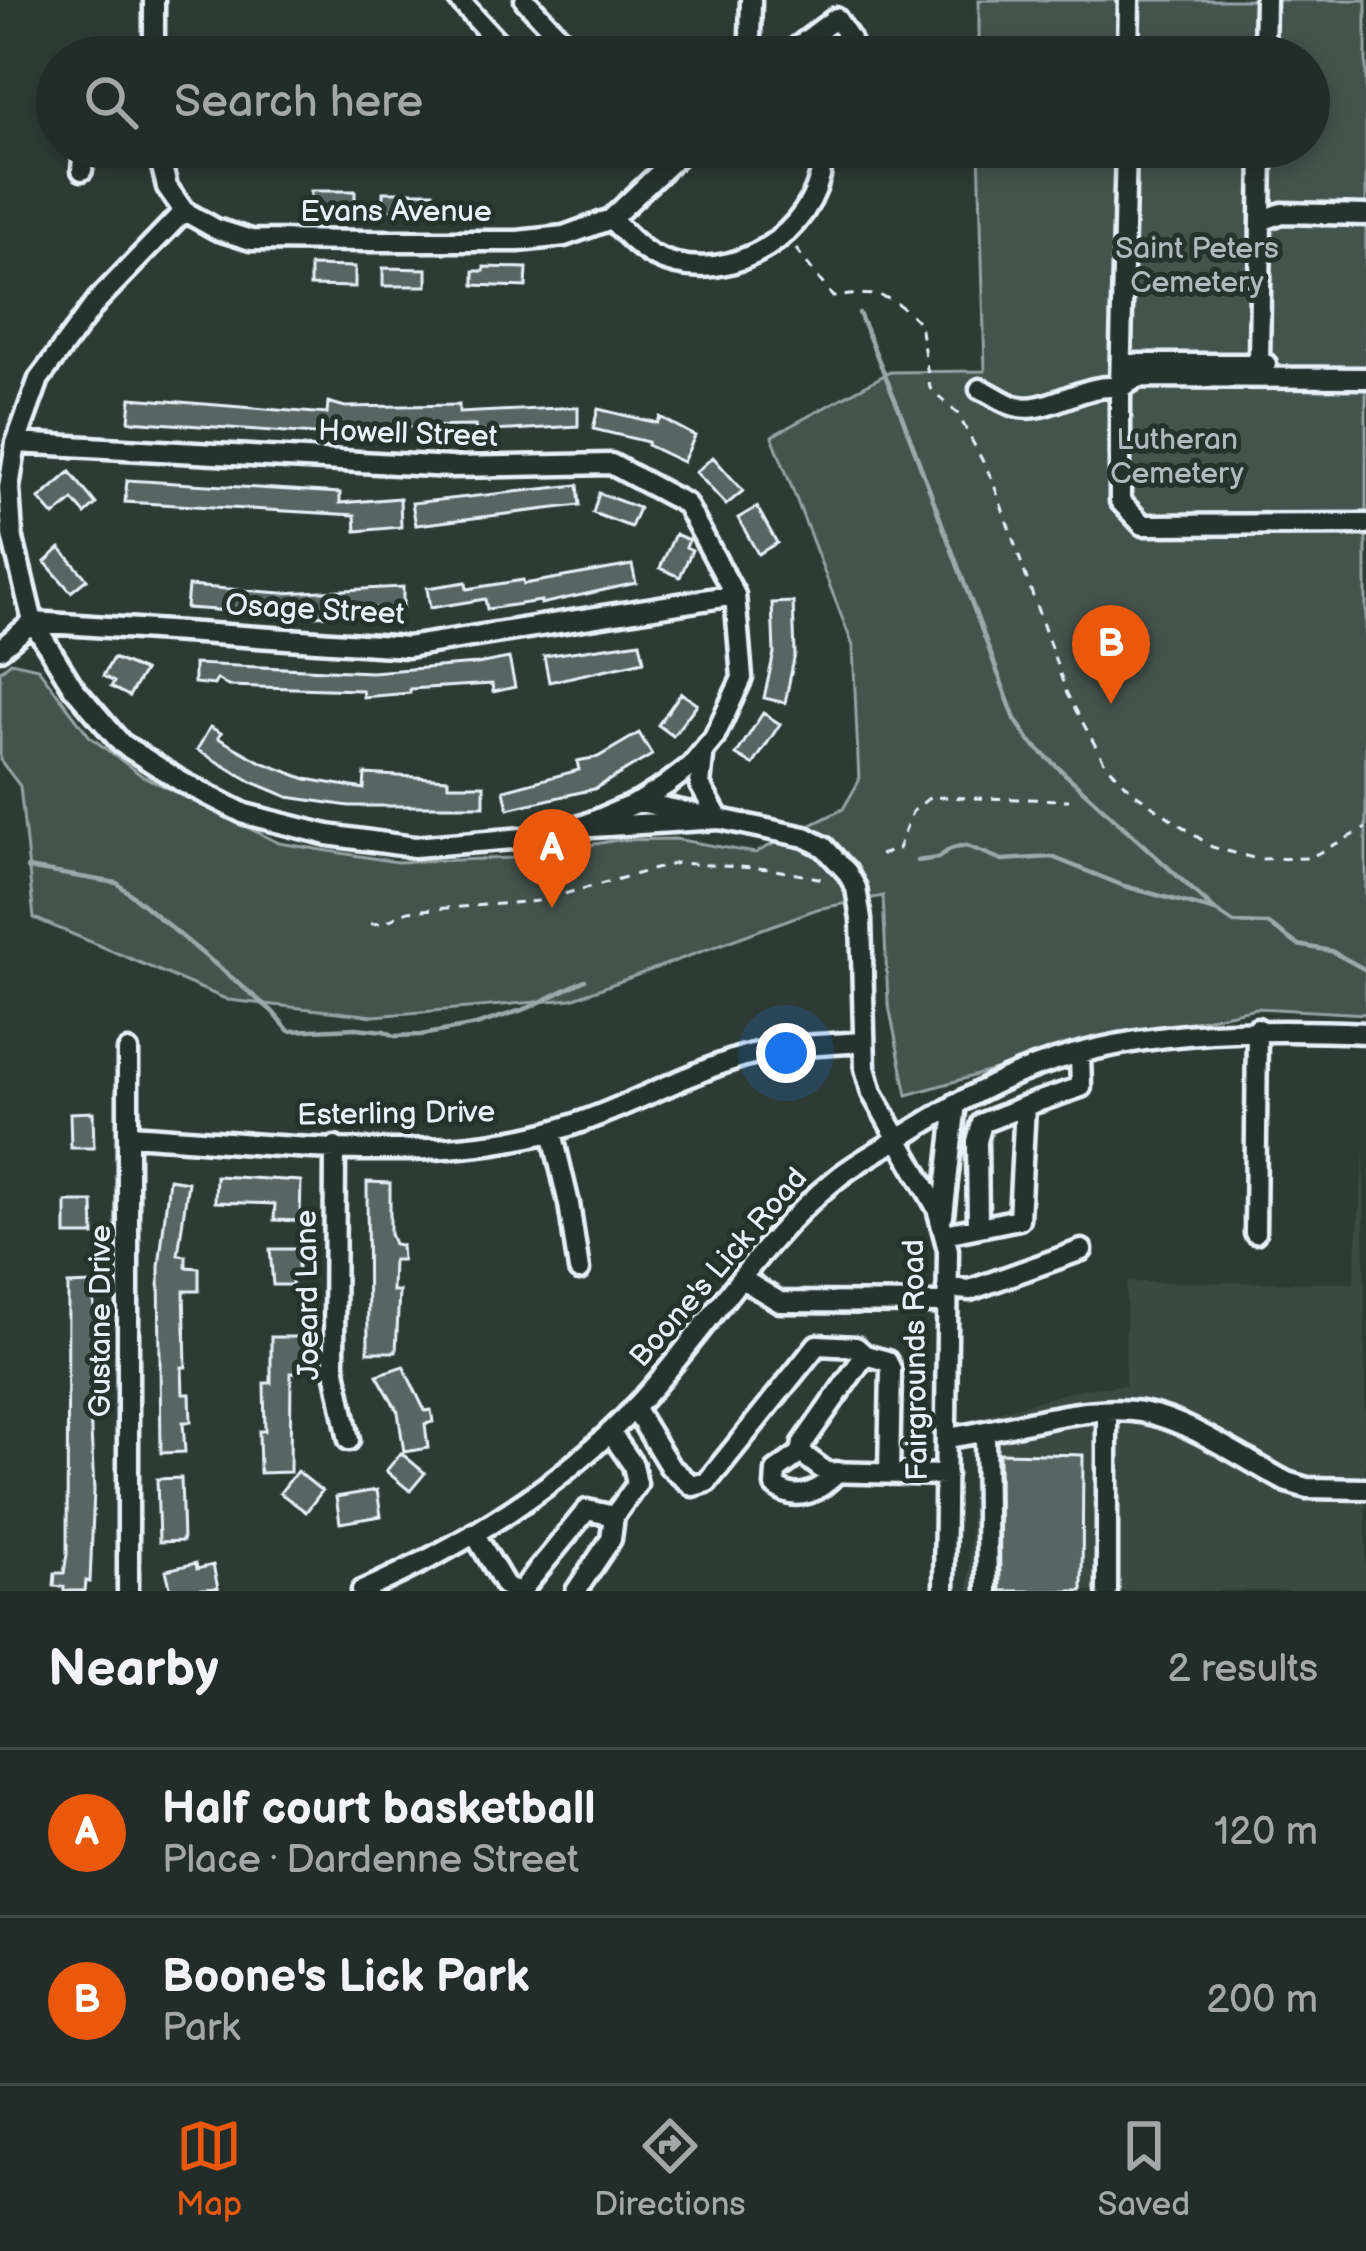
<!DOCTYPE html>
<meta charset="utf-8">
<style>
:root{--surface:#222c28;--page:#2e3834;--text:#f1f3f6;--muted:#a2a7a8;--line:#3f4845;--accent:#ea580c}
body{margin:0;font-family:"Balsamiq Sans",sans-serif;background:var(--page);color:var(--text)}
.you{position:absolute;left:786px;top:1053px;width:42px;height:42px;margin:-30px;border:9px solid #fff;border-radius:50%;background:#1a73e8;box-shadow:0 0 0 18px #1a73e833}
.badge{display:grid;place-items:center;width:78px;height:78px;border-radius:50%;background:var(--accent);color:#fff;font-size:39px;font-weight:700}
.pin{position:absolute;translate:-50% -99px;filter:drop-shadow(0 3px 6px #0008)}
.pin::after{content:'';position:absolute;top:63px;width:42px;height:36px;background:inherit;clip-path:polygon(0 0,100% 0,50% 100%)}
.list{margin:0;padding:0;list-style:none}
h2{display:flex;justify-content:space-between;align-items:center;height:156px;margin:0;padding:0 48px;font-size:51px}
h2 small{font-size:39px;font-weight:400;color:var(--muted)}
.list li{display:grid;grid-template-columns:78px 1fr auto;gap:36px;align-items:center;box-sizing:border-box;height:168px;padding:0 48px;border-top:3px solid var(--line)}
.list b{display:block;font-size:45px;white-space:nowrap}
.list p{margin:0;font-size:39px;white-space:nowrap;color:var(--muted)}
.list em{font-size:39px;font-style:normal;color:var(--muted)}
.icon{flex:none;width:66px;height:66px;fill:none;stroke:currentColor;stroke-width:2;stroke-linecap:round;stroke-linejoin:round}
.map{position:relative;flex:none;width:1366px;height:1591px;overflow:hidden}
.search{position:absolute;background:var(--surface);box-shadow:0 6px 18px #0003;left:36px;right:36px;top:36px;height:132px;display:flex;align-items:center;gap:30px;box-sizing:border-box;padding:0 42px;border-radius:66px;color:var(--muted);font-size:45px}
.sheet{height:492px;background:var(--surface)}
nav{display:flex;justify-content:space-around;align-items:center;box-sizing:border-box;height:168px;border-top:3px solid var(--line);background:var(--surface);font-size:33px;color:var(--muted)}
nav a{display:grid;justify-items:center;gap:6px}
nav .on{color:var(--accent)}
.map>svg:first-child{display:block}
.built{fill:#3b4843}
.green{fill:#45524e;stroke:#96a2a3;stroke-width:3}
.lines{fill:none;stroke-linecap:round;stroke-linejoin:round}
.stream{stroke:#9da8a9;stroke-width:4.5}
.building{fill:#596563;stroke:#e8f1f8;stroke-width:3}
.minor-casing{stroke:#e8f1f8;stroke-width:27}
.path{stroke:#e8f1f8;stroke-width:3;stroke-dasharray:9 9;stroke-linecap:butt}
.minor{stroke:#26332d;stroke-width:18}
.labels{text-anchor:middle;stroke-width:10;stroke-linejoin:round;paint-order:stroke}
.street-label{font-size:30px;fill:#e8f1f8;stroke:#26332d}
.park-label{font-size:30px;fill:#afb9bc;stroke:#26332d}
</style>
<div class="map">
<svg width="1366" height="1591" viewBox="0 0 1366 1591">
<rect width="100%" height="100%" fill="#2e3b35"/>
<filter id="ink" filterUnits="userSpaceOnUse"><feTurbulence type="fractalNoise" baseFrequency=".00833" numOctaves="2"/><feDisplacementMap in="SourceGraphic" scale="24" xChannelSelector="R" yChannelSelector="G"/><feConvolveMatrix kernelMatrix="1 2 1 2 8 2 1 2 1" color-interpolation-filters="sRGB"/></filter>
<g filter="url(#ink)">
<path class="built" d="M1364 1149 1366 1591H969L972 1419 1081 1389 1125 1385 1127 1282 1354 1283Z"/>
<path class="green" d="M979 0H1366V1014L1256 1008 1085 1044 907 1095 888 1001 883 896 817 909 572 999 374 1016 228 1000 34 918 20 786 0 760V671L11 662 38 668 90 737 141 775 279 843 397 862 514 858 618 840 675 839 755 853 843 809 859 781 853 646 772 436 890 372 985 371 979 147H1309V57H979Z"/>
<g class="lines">
<path class="stream" d="M859 313 900 411 1015 719 1030 742 1216 911
M917 861 938 858 950 849 965 845 1002 860 1052 857 1124 886 1216 911 1234 923 1269 924 1298 945 1331 951 1366 970
M27 868 117 883 272 1011 289 1031 356 1028 384 1031 395 1036 421 1035 476 1025 528 1008 585 980"/>
</g>
<path class="building" d="M311 191H355V211H311Z
M383 192H433V208L383 211Z
M310 266 355 267V287L310 286Z
M484 267 527 268 526 287 474 285V271H484Z
M383 268 427 269V286H383Z
M131 398 327 414 328 402 345 407 459 405V413L578 407V426L476 432 475 426 343 428V436L129 421Z
M598 409 657 423 660 417 695 436 683 462 647 445 648 442 593 429Z
M713 457 743 491 726 505 696 472Z
M70 472 96 504 85 514 73 500 54 516 39 499Z
M127 480 340 493V503L400 498 401 527 356 531 355 515 125 502Z
M578 485 580 505 416 525 412 503Z
M599 493 639 508 631 527 593 513Z
M757 507 777 543 758 554 738 518Z
M675 534 689 540 686 547 692 550 680 577 660 568Z
M60 548 87 579 71 592 45 562Z
M632 565 636 583 541 604V601L487 609 485 599 430 608 427 588 466 582 467 589 523 580 524 584Z
M188 586 282 593 403 587V607L348 609V615L305 616 186 608Z
M793 602 795 654 785 703 764 698 774 653 772 603Z
M640 642 644 661 549 682 544 656Z
M113 658 144 671 129 696 111 687 114 682 103 676Z
M509 658 515 687 493 692 492 684 410 689V693L363 697 362 690 228 686 217 679 214 685 194 683V664L371 672 477 664Z
M681 693 697 704 673 736 658 725Z
M763 713 780 724 753 765 736 755Z
M210 727 221 733 218 738 261 762 306 779 364 789 365 774 448 779V785H484V806H349L288 797 252 782 197 750Z
M639 733 652 755 594 789 508 809 504 790 579 770 577 761 598 757Z
M93 1112 94 1148H71L70 1113Z
M216 1176 301 1181 300 1221 274 1220 275 1204 215 1202Z
M169 1179 188 1182 178 1255 186 1256V1267L199 1268V1291H184L186 1367H182L183 1394H190L191 1422H183L185 1452 161 1453 159 1267Z
M367 1182 390 1183V1234L394 1244 401 1245 402 1260H393L392 1291H399L396 1352H368Z
M66 1202H93L94 1235H66Z
M270 1249H298V1273H292V1285H273Z
M93 1284 96 1356H92L90 1411 94 1490 90 1582 86 1581 85 1591H64V1587L54 1586 55 1573H64L67 1554 68 1285Z
M271 1337H303V1364H296V1373H291L290 1472 260 1473 259 1431H265L264 1383H271Z
M403 1366 425 1411 431 1410 433 1422 425 1424 428 1448 404 1452 398 1412 377 1375Z
M401 1453 425 1473 410 1491 386 1471Z
M999 1453 1083 1455 1082 1591H1000Z
M297 1471 322 1491 306 1512 280 1493Z
M181 1478 183 1541 159 1542 157 1479Z
M377 1490 381 1516 340 1523 336 1497Z
M196 1563 197 1569 213 1565 218 1588 171 1591 166 1570Z"/>
<g class="lines">
<defs>
<path id="minor" d="M459 0 511 57
M525 0 578 57
M154 57V0
M740 57 750 38 751 0
M784 57 836 18 850 39
M1128 57 1129 0
M1264 57 1265 0
M157 147 167 187 184 211 216 229 251 240 374 241H518L564 236 611 219 687 147
M82 170 84 147
M611 219C624 232 638 248 654 256 718 288 803 245 820 176 822 167 821 156 821 147
M1261 221 1282 213 1366 215
M1121 364H1266
M1259 364 1262 147
M1366 378 1139 377 1120 388V501L1143 525 1366 524
M980 389C992 393 1003 403 1015 406 1045 416 1084 381 1120 388L1126 147
M16 443 451 467 611 464 686 504 735 595 742 678 714 738 691 766 666 785 639 802 584 825 549 836 414 847 328 835 245 814 182 782 121 743 73 687 33 622 12 535 9 488 16 443 39 379 97 301 184 211
M33 622 407 647 735 595
M0 649 33 622
M639 802 805 837 824 847 847 872 856 888 861 919 865 1068 872 1093 937 1208 948 1250 944 1591
M592 827 719 819 700 785 703 757
M552 1132 569 1204 579 1270
M131 1135C261 1143 424 1166 549 1132 616 1114 678 1076 745 1056 783 1045 823 1045 862 1042
M335 1147 334 1365 349 1440
M943 1216 956 1103
M978 1227 977 1141 982 1123 1025 1106
M1255 1233 1257 1028
M945 1234 1019 1219 1025 1106 1081 1087 1080 1055
M742 1279 780 1302 947 1303
M947 1288 970 1290 1082 1250
M865 1355 887 1361 891 1369 889 1474
M634 1408 670 1467 693 1486 707 1482 817 1345 856 1347 865 1355 803 1443 801 1453 776 1471 775 1486C797 1504 821 1491 837 1472
M1107 1411V1591
M610 1432 633 1465 637 1484 614 1516
M985 1433 987 1591
M947 1438C1007 1430 1072 1406 1133 1411 1182 1415 1243 1459 1287 1482L1307 1488 1366 1489
M801 1453 826 1472 946 1475
M474 1533 505 1585 513 1591
M128 1591V1051
M362 1591C465 1545 561 1487 638 1404 706 1332 758 1241 836 1179 857 1162 882 1149 905 1135 941 1113 977 1090 1017 1074 1125 1029 1251 1028 1366 1033
M521 1591 587 1510 614 1516 611 1539 576 1591"/>
</defs>
<use href="#minor" class="minor-casing"/>
<path class="path" d="M796 249 833 297C876 292 889 291 920 324L930 388 958 414 992 479 1067 694 1105 763 1134 793 1212 847 1257 859 1309 858 1366 828
M880 855 898 849 912 812 930 797 1069 800
M371 924 384 923 408 911 538 901 677 863 770 869 829 880"/>
<use href="#minor" class="minor"/>
</g>
</g>
<g class="labels">
<g class="street-label">
<text x="396" y="221">Evans Avenue</text>
<text transform="translate(408 433) rotate(2)" y="10">Howell Street</text>
<text transform="translate(315 609) rotate(3)" y="10">Osage Street</text>
<text transform="translate(396 1113) rotate(-1)" y="10">Esterling Drive</text>
<text transform="translate(718 1267) rotate(-49)" y="10">Boone's Lick Road</text>
<text transform="translate(307 1295) rotate(-91)" y="10">Joeard Lane</text>
<text transform="translate(100 1321) rotate(-90)" y="10">Gustane Drive</text>
<text transform="translate(915 1360) rotate(-91)" y="10">Fairgrounds Road</text>
</g>
<g class="park-label">
<text x="1197" y="258">Saint Peters<tspan x="1197" dy="34">Cemetery</tspan></text>
<text x="1177" y="449">Lutheran<tspan x="1177" dy="34">Cemetery</tspan></text>
</g>
</g>
</svg>
<div class="you"></div>
<div class="pin badge" style="left:552px;top:908px">A</div>
<div class="pin badge" style="left:1111px;top:704px">B</div>
<div class="search"><svg class="icon" aria-label="search" viewBox="0 0 24 24"><circle cx="10" cy="10" r="6"/><path d="M15 15l6 6"/></svg>Search here</div>
</div>
<section class="sheet">
<h2>Nearby<small>2 results</small></h2>
<ul class="list">
<li><span class="badge">A</span><div><b>Half court basketball</b><p>Place · Dardenne Street</p></div><em>120 m</em></li>
<li><span class="badge">B</span><div><b>Boone's Lick Park</b><p>Park</p></div><em>200 m</em></li>
</ul>
</section>
<nav>
<a class="on"><svg class="icon" aria-label="map" viewBox="0 0 24 24"><path d="M3 6l6-2 6 2 6-2v14l-6 2-6-2-6 2zM9 4v14M15 6v14"/></svg>Map</a>
<a><svg class="icon" aria-label="directions" viewBox="0 0 24 24"><path d="M12 3l9 9-9 9-9-9zM9 14v-3h6M13 9l2 2-2 2"/></svg>Directions</a>
<a><svg class="icon" aria-label="saved" viewBox="0 0 24 24"><path d="M7 4h10v16l-5-4-5 4z"/></svg>Saved</a>
</nav>
